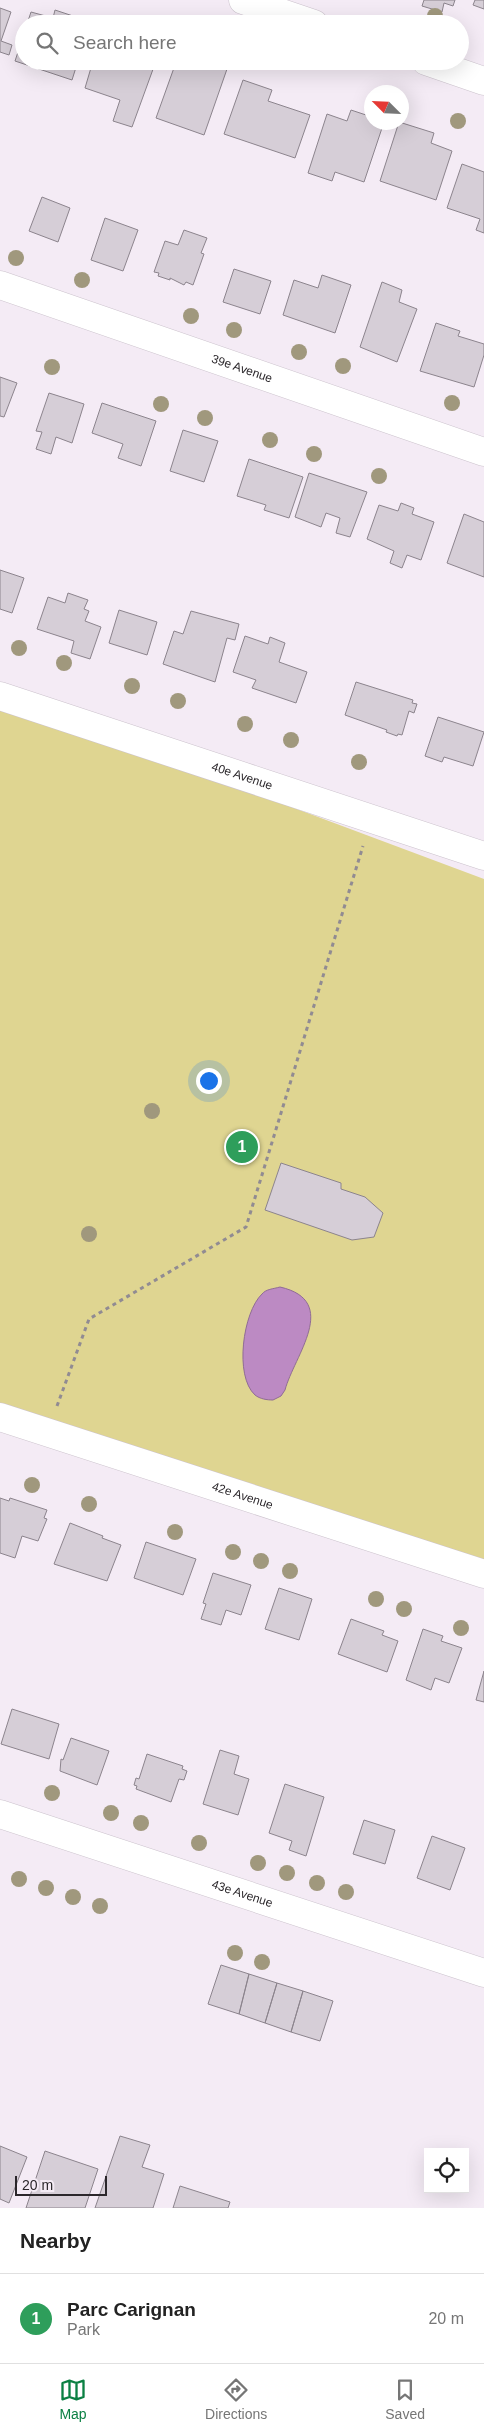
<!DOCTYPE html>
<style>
:root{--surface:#fff;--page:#f2f2f2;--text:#222;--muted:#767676;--line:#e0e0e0;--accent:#0b8043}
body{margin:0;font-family:Helvetica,sans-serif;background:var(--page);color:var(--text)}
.controls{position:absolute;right:15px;bottom:15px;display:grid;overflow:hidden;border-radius:0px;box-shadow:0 5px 20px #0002}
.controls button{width:45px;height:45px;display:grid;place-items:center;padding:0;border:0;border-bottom:1px solid var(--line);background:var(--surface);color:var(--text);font:25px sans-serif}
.compass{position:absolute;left:364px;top:85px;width:45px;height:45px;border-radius:50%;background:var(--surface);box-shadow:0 5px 20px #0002;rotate:294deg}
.scale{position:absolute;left:15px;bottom:12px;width:92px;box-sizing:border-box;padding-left:5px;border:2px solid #2b272b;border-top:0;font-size:14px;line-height:18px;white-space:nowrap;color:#2b272b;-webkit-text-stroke:4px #f4ebf5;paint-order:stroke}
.you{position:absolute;left:208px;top:1080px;width:18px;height:18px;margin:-12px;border:4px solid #fff;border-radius:50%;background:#1a73e8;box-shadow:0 0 0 8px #1a73e833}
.badge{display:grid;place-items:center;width:32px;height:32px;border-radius:50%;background:var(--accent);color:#fff;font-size:16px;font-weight:700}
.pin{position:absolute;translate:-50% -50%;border:2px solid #fff;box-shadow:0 1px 5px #0006}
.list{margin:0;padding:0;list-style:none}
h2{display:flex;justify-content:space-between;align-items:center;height:65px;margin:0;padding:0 20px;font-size:21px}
h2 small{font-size:16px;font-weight:400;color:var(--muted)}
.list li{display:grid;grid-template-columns:32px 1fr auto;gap:15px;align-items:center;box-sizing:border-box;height:90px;padding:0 20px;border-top:1px solid var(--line)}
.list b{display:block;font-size:19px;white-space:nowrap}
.list p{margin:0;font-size:16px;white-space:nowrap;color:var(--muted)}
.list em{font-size:16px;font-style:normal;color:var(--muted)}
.icon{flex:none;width:28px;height:28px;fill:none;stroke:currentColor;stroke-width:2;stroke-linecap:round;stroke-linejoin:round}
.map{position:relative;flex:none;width:484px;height:2208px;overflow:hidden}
.search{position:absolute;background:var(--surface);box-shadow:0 5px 20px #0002;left:15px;right:15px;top:15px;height:55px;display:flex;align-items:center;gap:12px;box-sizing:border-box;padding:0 18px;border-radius:28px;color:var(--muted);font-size:19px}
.sheet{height:155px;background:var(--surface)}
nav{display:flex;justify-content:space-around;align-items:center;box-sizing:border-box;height:70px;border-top:1px solid var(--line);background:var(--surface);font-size:14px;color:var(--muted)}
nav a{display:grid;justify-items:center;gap:2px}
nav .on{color:var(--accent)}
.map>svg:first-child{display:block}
.green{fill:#dfd591}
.water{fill:#bc8ac3;stroke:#906c95}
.building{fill:#d6ced7;stroke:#8c848d}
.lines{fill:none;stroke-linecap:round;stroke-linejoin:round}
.minor-casing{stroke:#ccc3cd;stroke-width:29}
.path{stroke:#918b92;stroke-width:3;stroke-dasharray:4 4;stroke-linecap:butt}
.minor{stroke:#fff;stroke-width:28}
.tree{fill:#a0987d}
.labels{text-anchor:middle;stroke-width:4;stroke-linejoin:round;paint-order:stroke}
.street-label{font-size:12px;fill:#2b272b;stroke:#f4ebf5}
</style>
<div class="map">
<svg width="484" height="2208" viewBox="0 0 484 2208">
<rect width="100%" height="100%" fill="#f4ebf5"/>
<path class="green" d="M0 698 484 879V1570L0 1414Z"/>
<path class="water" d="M280 1287C341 1301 294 1356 285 1390L281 1396 273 1400C267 1400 260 1399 255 1395 234 1376 243 1312 262 1294 266 1289 273 1289 280 1287Z"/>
<path class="building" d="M424 0H455L453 6 444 3 442 12 422 6Z
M475 0H484V9L473 5Z
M0 8 11 12 1 41 12 45 9 55 0 52Z
M55 10 91 22 90 24H27L31 12 53 18Z
M24 34V61H78L72 80 15 61Z
M93 61H156L132 127 113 121 120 100 85 88Z
M182 61H205L227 69 204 135 156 118 175 65 180 67Z
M243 80 272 90 268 101 310 115 295 158 224 134Z
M351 110 372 117V122H384L364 182 335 172 332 181 308 173 327 114 347 121Z
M399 122 434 133 431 143 452 151 436 200 380 181Z
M462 164 484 172V233L476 230 480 219 447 208Z
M42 197 70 208 58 242 29 231Z
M105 218 138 230 123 271 91 260Z
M184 230 207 238 201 253 204 254 193 285 186 282 184 285 170 278V280L158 276 159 273 154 272 165 241 178 245Z
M234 269 271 281 260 314 223 302Z
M322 275 351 285 335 333 283 315 294 280 318 288Z
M382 282 402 290 399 302 417 309 397 362 360 347Z
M436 323 460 331 458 336 484 344V355L474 387 420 371Z
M0 377 17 383 4 417 0 416Z
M49 393 84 404 72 443 56 437 51 454 36 449 42 432 36 431Z
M102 403 156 421 141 466 118 458 123 444 92 433Z
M183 430 218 441 204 482 170 471Z
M249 459 303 477 289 518 264 510 266 505 237 496Z
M309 473 367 492 350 537 336 533 340 518 326 513 321 527 295 517Z
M401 503 414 508 412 514 434 522 421 560 407 555 402 568 390 563 394 551 367 539 379 505 398 511Z
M464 514 484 522V577L447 563Z
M0 570 24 578 12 613 0 609Z
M68 593 88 600 84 609 89 611 85 621 101 627 90 659 71 653 74 641 37 629 48 597 65 603Z
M119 610 157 622 147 655 109 643Z
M191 611 239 624 235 640 227 638 215 682 163 664 174 631 183 634Z
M245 636 268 644 270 637 285 643 279 662 307 672 296 703 252 688 256 680 233 672Z
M356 682 413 700 412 703 417 704 414 713 409 711 402 735 398 734 397 736 386 732 387 730 345 715Z
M438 717 484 732 473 766 444 757 442 762 425 756Z
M281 1163 341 1183V1189L365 1197 383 1213 374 1237 352 1240 265 1210Z
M0 1498 9 1501 10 1498 47 1510 44 1518 47 1519 38 1541 22 1536 15 1558 0 1553Z
M70 1523 103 1536 102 1538 121 1545 107 1581 54 1564Z
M146 1542 196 1559 183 1595 134 1578Z
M213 1573 251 1585 241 1615 226 1610 221 1625 201 1619 206 1604 203 1603Z
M279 1588 312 1599 299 1640 265 1629Z
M351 1619 384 1631 382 1635 398 1641 387 1672 338 1654Z
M423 1629 443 1636 441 1641 462 1648 449 1683 435 1678 431 1690 406 1680Z
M484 1671V1702L476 1700Z
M12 1709 59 1724 49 1759 1 1744Z
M71 1738 109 1751 97 1785 60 1771 61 1759 63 1760Z
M220 1750 239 1756 234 1774 249 1779 238 1815 203 1804Z
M147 1754 183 1766 182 1769 187 1771 184 1780 179 1779 171 1802 136 1789 137 1786 134 1785 136 1778 139 1779Z
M285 1784 324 1797 306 1856 289 1850 292 1841 269 1833Z
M364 1820 395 1830 385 1864 353 1854Z
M432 1836 465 1848 450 1890 417 1878Z
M221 1965 249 1974 239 2014 208 2004Z
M249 1974 277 1983 265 2023 239 2014Z
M277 1983 303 1991 291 2032 265 2023Z
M303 1991 333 2001 320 2041 291 2032Z
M120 2136 150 2145 142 2167 164 2174 153 2208H95Z
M0 2146 27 2157 9 2203 0 2199Z
M45 2151 98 2169 85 2208H26Z
M180 2186 230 2202 228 2208H173Z"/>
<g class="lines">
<defs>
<g id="minor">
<path d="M243 0 314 24"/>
<path d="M426 61 484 81"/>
<path id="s1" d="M0 285 484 452"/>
<path id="s2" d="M0 696 484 856"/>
<path id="s3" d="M0 1417 484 1574"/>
<path id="s4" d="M0 1814 484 1973"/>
</g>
</defs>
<use href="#minor" class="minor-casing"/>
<path class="path" d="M57 1406 89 1319 246 1227 363 846"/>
<use href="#minor" class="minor"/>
</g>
<g class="tree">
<circle cx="435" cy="16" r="8"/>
<circle cx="458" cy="121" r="8"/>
<circle cx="16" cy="258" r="8"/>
<circle cx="82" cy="280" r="8"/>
<circle cx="191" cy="316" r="8"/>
<circle cx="234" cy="330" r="8"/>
<circle cx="299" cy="352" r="8"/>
<circle cx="343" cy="366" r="8"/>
<circle cx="52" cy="367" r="8"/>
<circle cx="452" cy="403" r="8"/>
<circle cx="161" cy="404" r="8"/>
<circle cx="205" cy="418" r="8"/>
<circle cx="270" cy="440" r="8"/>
<circle cx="314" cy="454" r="8"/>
<circle cx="379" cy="476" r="8"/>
<circle cx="19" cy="648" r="8"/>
<circle cx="64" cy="663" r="8"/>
<circle cx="132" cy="686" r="8"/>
<circle cx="178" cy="701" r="8"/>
<circle cx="245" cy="724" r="8"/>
<circle cx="291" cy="740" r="8"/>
<circle cx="359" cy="762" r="8"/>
<circle cx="152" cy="1111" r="8"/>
<circle cx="89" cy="1234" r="8"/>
<circle cx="32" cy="1485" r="8"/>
<circle cx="89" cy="1504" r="8"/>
<circle cx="175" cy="1532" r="8"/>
<circle cx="233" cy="1552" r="8"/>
<circle cx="261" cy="1561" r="8"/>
<circle cx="290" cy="1571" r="8"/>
<circle cx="376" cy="1599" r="8"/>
<circle cx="404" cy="1609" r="8"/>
<circle cx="461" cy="1628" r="8"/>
<circle cx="52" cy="1793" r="8"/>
<circle cx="111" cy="1813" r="8"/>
<circle cx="141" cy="1823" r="8"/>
<circle cx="199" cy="1843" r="8"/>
<circle cx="258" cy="1863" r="8"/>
<circle cx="287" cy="1873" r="8"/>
<circle cx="19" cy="1879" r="8"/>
<circle cx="317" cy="1883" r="8"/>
<circle cx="46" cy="1888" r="8"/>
<circle cx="346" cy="1892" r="8"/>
<circle cx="73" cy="1897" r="8"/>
<circle cx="100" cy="1906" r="8"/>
<circle cx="235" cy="1953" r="8"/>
<circle cx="262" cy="1962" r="8"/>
</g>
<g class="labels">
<g class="street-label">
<text dy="4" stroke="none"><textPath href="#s1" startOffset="256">39e Avenue</textPath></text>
<text dy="4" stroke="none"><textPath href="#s2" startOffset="255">40e Avenue</textPath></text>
<text dy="4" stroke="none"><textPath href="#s3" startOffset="255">42e Avenue</textPath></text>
<text dy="4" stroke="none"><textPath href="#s4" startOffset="255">43e Avenue</textPath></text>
</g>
</g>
</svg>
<div class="controls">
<button><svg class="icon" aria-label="locate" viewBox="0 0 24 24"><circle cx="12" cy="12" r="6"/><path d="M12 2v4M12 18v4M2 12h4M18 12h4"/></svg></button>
</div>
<svg class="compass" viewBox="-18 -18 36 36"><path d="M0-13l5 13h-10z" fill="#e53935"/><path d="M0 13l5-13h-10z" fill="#767676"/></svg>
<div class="scale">20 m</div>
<div class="you"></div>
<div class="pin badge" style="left:242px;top:1147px;background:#2e9e5b">1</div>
<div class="search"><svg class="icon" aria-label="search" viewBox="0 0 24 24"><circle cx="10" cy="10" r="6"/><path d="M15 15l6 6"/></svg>Search here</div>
</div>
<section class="sheet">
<h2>Nearby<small></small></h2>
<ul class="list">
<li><span class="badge" style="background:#2e9e5b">1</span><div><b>Parc Carignan</b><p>Park</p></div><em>20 m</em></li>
</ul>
</section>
<nav>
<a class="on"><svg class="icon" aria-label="map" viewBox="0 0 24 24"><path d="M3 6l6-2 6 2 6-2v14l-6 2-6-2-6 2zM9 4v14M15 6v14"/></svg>Map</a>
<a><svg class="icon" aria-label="directions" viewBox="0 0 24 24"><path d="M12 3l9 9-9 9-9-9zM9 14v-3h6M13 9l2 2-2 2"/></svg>Directions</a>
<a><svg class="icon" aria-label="saved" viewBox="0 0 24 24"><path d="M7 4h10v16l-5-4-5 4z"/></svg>Saved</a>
</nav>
